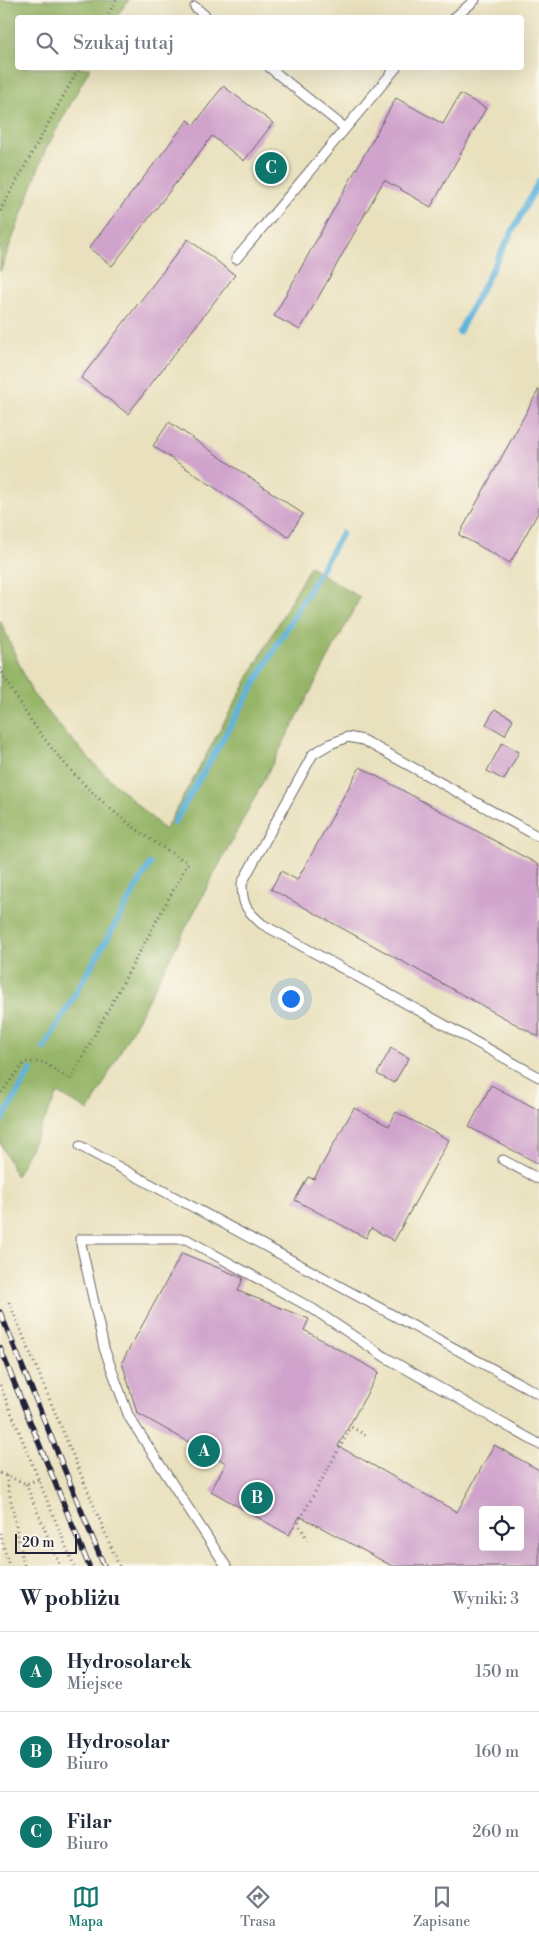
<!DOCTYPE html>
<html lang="pl">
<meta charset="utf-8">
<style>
:root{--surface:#fff;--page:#f6f6f7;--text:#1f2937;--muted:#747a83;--line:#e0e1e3;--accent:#0f766e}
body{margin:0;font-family:"Libre Bodoni",serif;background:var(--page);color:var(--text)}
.controls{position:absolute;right:15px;bottom:15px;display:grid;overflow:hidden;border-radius:5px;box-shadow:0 5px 20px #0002}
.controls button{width:45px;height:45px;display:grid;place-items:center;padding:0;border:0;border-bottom:1px solid var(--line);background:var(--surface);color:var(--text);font:25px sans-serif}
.scale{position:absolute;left:15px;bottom:12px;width:62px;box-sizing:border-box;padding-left:5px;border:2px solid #22223b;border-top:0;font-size:14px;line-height:18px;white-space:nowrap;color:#22223b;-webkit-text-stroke:4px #fbf7ec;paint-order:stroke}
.you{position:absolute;left:290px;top:998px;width:18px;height:18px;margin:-12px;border:4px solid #fff;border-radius:50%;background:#1a73e8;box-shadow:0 0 0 8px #1a73e833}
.badge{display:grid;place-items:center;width:32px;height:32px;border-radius:50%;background:var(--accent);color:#fff;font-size:16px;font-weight:700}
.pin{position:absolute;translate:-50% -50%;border:2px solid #fff;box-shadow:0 1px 5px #0006}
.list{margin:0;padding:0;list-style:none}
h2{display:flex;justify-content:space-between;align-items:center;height:65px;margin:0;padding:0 20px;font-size:21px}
h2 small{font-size:16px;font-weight:400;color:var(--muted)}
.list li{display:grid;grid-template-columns:32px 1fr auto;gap:15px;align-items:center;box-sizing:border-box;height:80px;padding:0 20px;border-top:1px solid var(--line)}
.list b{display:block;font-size:19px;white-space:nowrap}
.list p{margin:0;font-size:16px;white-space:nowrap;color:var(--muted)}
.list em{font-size:16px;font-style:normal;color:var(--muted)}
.icon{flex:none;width:28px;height:28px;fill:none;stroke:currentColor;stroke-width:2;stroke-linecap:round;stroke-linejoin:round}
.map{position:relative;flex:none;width:539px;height:1566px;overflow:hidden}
.search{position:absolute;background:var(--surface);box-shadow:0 5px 20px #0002;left:15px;right:15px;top:15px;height:55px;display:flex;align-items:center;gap:12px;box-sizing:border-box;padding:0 18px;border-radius:5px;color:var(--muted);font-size:19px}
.sheet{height:305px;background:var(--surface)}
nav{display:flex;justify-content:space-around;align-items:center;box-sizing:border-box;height:70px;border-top:1px solid var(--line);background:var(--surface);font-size:14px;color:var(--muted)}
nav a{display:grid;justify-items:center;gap:2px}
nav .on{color:var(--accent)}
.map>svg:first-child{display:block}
.forest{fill:#96b568;stroke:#5c6c52}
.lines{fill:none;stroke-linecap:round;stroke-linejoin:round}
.stream{stroke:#61b4dc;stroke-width:6}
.building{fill:#d0a3cc;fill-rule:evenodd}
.lane-casing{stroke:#686569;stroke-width:11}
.path{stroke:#686569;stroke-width:3;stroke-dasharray:1 4;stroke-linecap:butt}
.lane{stroke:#fff;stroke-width:9}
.rail-casing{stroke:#22223b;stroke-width:5.5}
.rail{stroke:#fbf7ec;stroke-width:4;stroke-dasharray:11;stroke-linecap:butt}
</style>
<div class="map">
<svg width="539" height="1566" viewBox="0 0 539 1566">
<rect width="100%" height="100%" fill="#fbf7ec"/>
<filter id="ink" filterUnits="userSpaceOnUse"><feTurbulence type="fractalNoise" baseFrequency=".02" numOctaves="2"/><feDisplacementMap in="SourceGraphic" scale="10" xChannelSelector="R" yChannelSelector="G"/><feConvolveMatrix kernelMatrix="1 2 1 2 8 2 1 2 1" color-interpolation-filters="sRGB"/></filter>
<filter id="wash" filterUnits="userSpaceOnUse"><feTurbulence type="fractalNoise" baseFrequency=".0096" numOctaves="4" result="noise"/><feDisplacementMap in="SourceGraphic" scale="20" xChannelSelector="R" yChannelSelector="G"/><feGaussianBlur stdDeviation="1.12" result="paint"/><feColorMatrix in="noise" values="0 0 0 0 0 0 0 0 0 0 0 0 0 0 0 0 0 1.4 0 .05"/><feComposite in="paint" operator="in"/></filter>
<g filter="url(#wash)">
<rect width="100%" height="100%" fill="#e9e1be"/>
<path class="forest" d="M0 0H129L116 17 18 18V68H90L45 151 0 272Z
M310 566 360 598 89 1111 58 1093 16 1176 0 1142V620L32 693 64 731 99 769 165 830Z"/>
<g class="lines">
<path class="stream" d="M459 332 539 181
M174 823 342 533
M44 1048 150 864
M0 1123 31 1070"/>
</g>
<g id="blocks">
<path class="building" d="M223 86 273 123 244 161 212 136 112 266 89 248 188 120 194 125Z
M460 94 486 108 431 207 384 180 300 330 274 316 396 98 443 124Z
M188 239 235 275 128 414 81 378Z
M539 389V511L510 563 459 535Z
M169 422 303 514 288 537 153 446Z
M495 709 513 719 505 735 486 724Z
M502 743 519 752 504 780 487 771Z
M360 767 539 865V1037L271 889 281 871 297 880Z
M391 1048 409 1058 394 1083 377 1074Z
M491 1085 539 1110V1164L469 1127Z
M354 1108 389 1126 396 1112 449 1140 394 1241 371 1228 366 1238 295 1200 308 1177 314 1179Z
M182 1253 243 1278 238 1291 309 1319 304 1330 379 1372 338 1446 457 1512 494 1445 539 1470V1566H392L300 1516 289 1535 211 1491 226 1463 137 1413 122 1362ZM483 1510H520V1547H483Z"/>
</g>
</g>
<g filter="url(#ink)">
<use href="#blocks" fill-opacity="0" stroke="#686569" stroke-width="1"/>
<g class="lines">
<defs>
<path id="lane" d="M195 7 208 18
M454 18 475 0
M270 68 345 128
M236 259 396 68
M539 837 363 740 348 737 330 744 313 754 242 883C242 905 246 910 262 924L539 1077
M80 1146 539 1394
M503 1160 539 1179
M226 1566 129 1417 104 1348 80 1239H186L313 1309 385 1357 539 1444"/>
</defs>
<use href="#lane" class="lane-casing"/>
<path class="path" d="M106 18 116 0
M0 211 79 68
M0 668C33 734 85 794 146 836 159 846 174 854 188 863L70 1080 43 1062H25L0 1094
M9 1302 119 1566
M0 1385 74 1566
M0 1473 26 1484 39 1479
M6 1476 24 1566
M26 1484 60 1566
M0 1533 9 1566
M308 1540 298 1523 351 1427 369 1437"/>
<use href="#lane" class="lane"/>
<defs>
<path id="rail" d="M0 1312 104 1566
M0 1348 89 1566"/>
</defs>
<use href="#rail" class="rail-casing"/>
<use href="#rail" class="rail"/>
</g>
</g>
</svg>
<div class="controls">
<button><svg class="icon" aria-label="locate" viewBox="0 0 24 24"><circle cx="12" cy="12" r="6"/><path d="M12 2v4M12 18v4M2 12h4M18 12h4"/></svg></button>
</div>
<div class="scale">20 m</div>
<div class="you"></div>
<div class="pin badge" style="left:204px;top:1451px">A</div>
<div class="pin badge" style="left:257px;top:1498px">B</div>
<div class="pin badge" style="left:271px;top:168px">C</div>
<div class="search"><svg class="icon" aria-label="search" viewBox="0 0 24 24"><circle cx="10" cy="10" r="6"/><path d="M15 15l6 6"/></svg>Szukaj tutaj</div>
</div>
<section class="sheet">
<h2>W pobliżu<small>Wyniki: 3</small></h2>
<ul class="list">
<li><span class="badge">A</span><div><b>Hydrosolarek</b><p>Miejsce</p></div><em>150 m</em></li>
<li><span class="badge">B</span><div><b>Hydrosolar</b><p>Biuro</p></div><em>160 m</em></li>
<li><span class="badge">C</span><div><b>Filar</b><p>Biuro</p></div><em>260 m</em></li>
</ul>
</section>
<nav>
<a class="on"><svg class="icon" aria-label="map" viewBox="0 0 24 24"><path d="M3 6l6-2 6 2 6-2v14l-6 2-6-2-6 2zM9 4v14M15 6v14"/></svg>Mapa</a>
<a><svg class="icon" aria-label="directions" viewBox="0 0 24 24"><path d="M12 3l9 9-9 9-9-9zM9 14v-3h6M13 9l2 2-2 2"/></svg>Trasa</a>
<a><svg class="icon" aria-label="saved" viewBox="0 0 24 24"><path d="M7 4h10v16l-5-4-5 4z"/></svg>Zapisane</a>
</nav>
